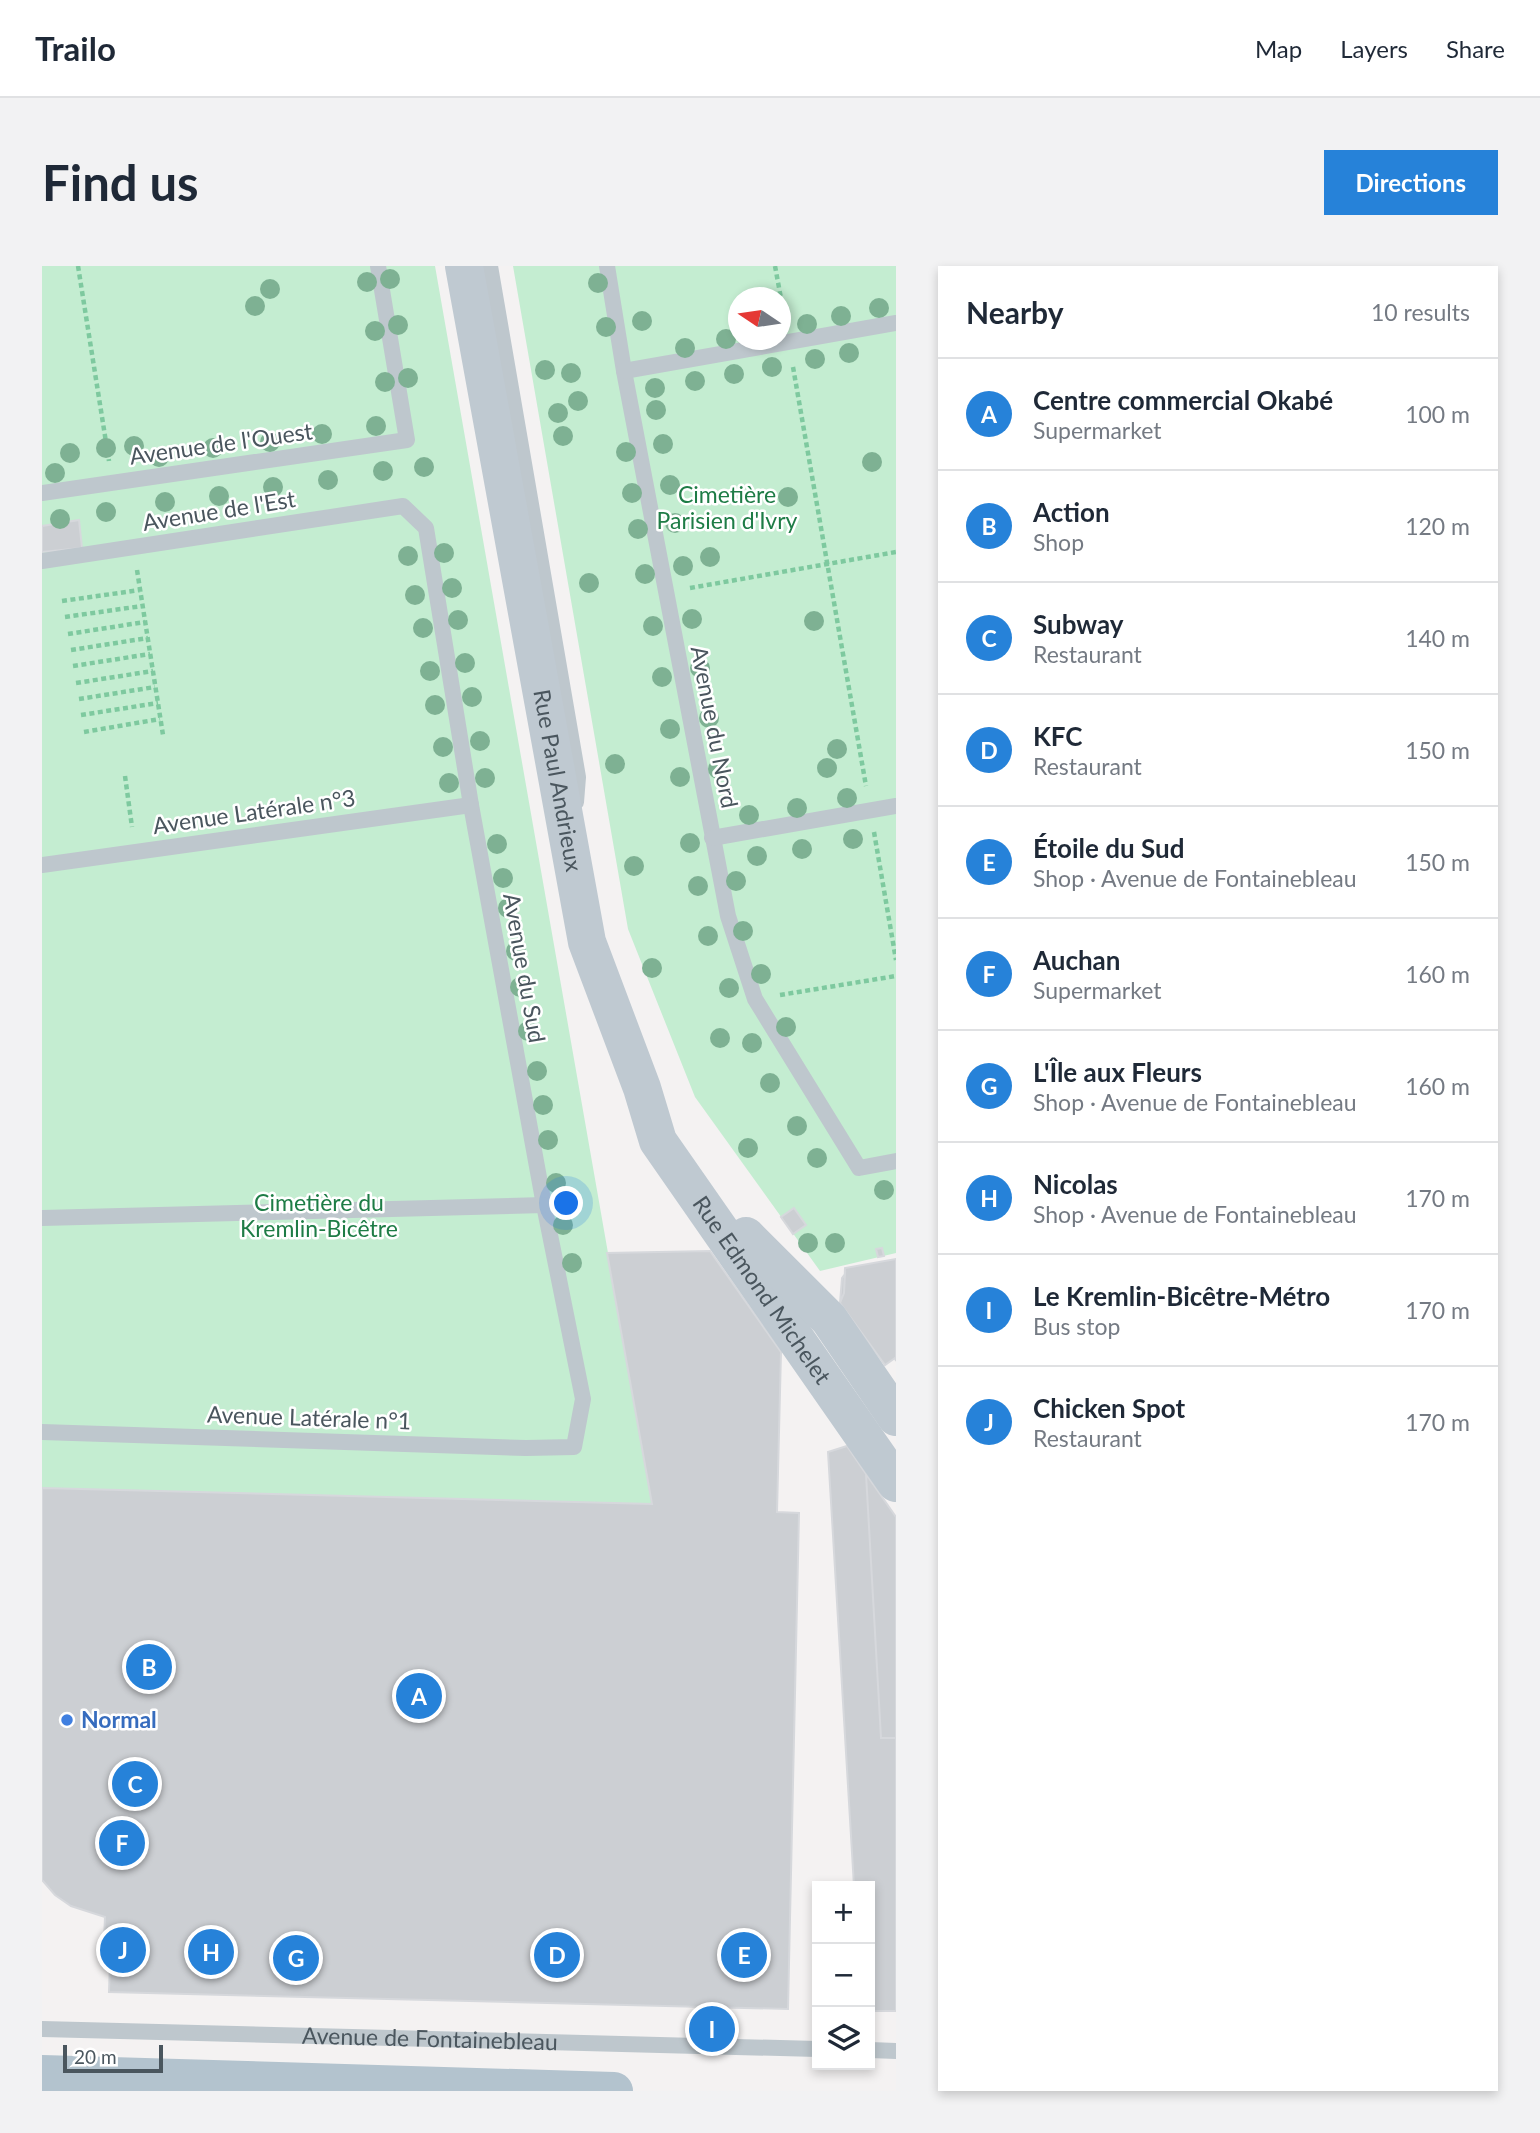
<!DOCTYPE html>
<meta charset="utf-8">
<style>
:root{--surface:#fff;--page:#f2f2f3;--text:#1f2937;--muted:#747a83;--line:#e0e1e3;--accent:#2682d9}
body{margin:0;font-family:Lato,sans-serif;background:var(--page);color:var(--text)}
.controls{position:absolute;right:21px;bottom:21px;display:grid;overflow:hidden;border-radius:0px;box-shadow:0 4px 10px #0003}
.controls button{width:63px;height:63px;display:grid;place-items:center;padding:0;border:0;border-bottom:2px solid var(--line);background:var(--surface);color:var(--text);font:35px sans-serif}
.compass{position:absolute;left:686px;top:21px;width:63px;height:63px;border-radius:50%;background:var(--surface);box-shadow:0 4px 10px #0003;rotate:283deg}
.scale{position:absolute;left:21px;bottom:18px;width:100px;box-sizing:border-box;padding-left:7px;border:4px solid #4a565e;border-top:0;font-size:19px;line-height:24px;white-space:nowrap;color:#4a565e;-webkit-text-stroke:5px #fff;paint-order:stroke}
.you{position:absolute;left:525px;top:938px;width:24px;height:24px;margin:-18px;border:5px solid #fff;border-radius:50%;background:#1a73e8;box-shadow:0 0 0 10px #1a73e833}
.badge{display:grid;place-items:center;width:46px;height:46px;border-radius:50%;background:var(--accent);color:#fff;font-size:23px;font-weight:700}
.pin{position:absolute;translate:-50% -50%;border:4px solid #fff;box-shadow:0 2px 7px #0006}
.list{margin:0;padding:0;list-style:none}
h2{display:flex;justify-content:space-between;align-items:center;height:91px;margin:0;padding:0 28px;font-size:30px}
h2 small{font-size:23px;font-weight:400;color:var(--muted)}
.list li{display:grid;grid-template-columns:46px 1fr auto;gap:21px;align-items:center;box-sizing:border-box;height:112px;padding:0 28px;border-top:2px solid var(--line)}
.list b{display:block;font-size:26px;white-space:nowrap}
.list p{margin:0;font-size:23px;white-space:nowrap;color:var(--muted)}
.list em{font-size:23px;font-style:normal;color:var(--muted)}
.icon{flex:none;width:38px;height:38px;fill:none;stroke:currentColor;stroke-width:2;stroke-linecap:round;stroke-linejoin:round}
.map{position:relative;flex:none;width:854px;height:1825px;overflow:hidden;border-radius:0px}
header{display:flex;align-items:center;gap:42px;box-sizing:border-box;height:98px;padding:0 35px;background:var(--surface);border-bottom:2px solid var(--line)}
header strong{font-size:33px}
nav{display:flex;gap:38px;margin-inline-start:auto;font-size:24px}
.intro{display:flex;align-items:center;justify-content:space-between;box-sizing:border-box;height:168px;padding:0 42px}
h1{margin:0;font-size:49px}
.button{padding:18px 32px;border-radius:0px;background:var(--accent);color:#fff;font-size:24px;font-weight:700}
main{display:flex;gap:42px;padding:0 42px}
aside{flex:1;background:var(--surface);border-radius:0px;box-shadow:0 4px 10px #0003}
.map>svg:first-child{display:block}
.green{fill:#c4edd1;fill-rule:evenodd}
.building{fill:#cccfd3;stroke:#d6d8dc;stroke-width:2}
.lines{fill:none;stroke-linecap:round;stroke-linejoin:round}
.path{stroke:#7ec99f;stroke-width:4.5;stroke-dasharray:5 3.5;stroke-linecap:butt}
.service{stroke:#bec7cd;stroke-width:16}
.secondary{stroke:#bfc9d1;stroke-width:38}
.primary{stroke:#b3c3ce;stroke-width:38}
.tree{fill:#7eb193}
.shop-dot{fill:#3f7fe0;stroke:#fff;stroke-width:2.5}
.labels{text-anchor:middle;stroke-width:5;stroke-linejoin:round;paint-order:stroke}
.street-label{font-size:23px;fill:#4a565e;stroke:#fff}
.park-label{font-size:23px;fill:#1e7c46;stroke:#fff}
.shop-label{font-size:23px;font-weight:bold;fill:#366cbe;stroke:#fff;text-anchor:start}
</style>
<header>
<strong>Trailo</strong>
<nav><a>Map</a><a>Layers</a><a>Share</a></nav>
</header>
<div class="intro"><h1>Find us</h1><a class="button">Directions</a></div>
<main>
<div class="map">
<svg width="854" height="1825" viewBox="0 0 854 1825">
<rect width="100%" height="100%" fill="#f4f2f2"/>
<path class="green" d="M0 0H393L610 1238 0 1222Z
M471 0H854V987L778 1005 653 831 586 663ZM696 32H738V74H696Z"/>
<path class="building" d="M37 254 40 282 0 286V260Z
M752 942 764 959 751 968 739 951Z
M840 982 842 990 836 991 834 983Z
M668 985 739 1086 735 1246 757 1247 746 1743 67 1726 68 1697H61L63 1651 29 1640 13 1629 0 1614V1222L610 1238 565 987Z
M854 993V1095L853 1092 843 1099 798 1037 802 1027 803 1002Z
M803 1008 802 1027 798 1037 800 1012Z
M805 1180 824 1208 839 1472H854V1745H828V1620H812L786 1186Z
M824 1208 854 1251V1472H839Z"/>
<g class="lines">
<path class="path" d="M36 0 67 195
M733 0 743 54
M751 101 824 520
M95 304 121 469
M648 322 854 286
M20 335 98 324
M23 351 100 340
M26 368 103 356
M29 384 106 372
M31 400 108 388
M34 417 111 405
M37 433 113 421
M39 449 116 437
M42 466 118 453
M83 510 90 561
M832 566 854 694
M738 729 854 710"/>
<g class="service">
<path d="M448 0 536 511 534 536"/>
<path d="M565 0 582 105 686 650 713 733 817 902 854 895"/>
<path d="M582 105 854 57"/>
<path d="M0 227 365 174 336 0"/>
<path d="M0 295 361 240 384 262 429 539 502 939 541 1133 532 1181 484 1182 0 1166"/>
<path d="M670 572 854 540"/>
<path d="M0 599 429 539"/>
<path d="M0 952 502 939"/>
<path id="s1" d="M0 1763 775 1783"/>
<path d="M828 1784 854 1785"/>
</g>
<g class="secondary">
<path id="s2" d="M422 0 545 676 600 822 616 875 854 1217"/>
<path d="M704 970 787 1053 854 1151"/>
</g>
<path class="primary" d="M0 1808 572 1825"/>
</g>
<g class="tree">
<circle cx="348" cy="13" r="10"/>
<circle cx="325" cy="16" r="10"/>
<circle cx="556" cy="17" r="10"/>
<circle cx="228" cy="23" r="10"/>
<circle cx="213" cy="40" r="10"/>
<circle cx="837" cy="42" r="10"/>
<circle cx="799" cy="50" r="10"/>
<circle cx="600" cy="55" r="10"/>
<circle cx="765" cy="58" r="10"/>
<circle cx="356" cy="59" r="10"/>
<circle cx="564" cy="61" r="10"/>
<circle cx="333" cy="65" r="10"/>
<circle cx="684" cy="73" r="10"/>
<circle cx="643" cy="82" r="10"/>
<circle cx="807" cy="87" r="10"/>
<circle cx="773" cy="93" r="10"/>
<circle cx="730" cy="101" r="10"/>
<circle cx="503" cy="104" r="10"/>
<circle cx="529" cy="107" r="10"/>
<circle cx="692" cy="108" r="10"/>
<circle cx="366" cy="112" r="10"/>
<circle cx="653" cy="115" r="10"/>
<circle cx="343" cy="116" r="10"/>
<circle cx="613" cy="122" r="10"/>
<circle cx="536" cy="135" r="10"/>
<circle cx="614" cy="144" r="10"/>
<circle cx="516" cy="147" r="10"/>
<circle cx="334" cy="160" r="10"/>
<circle cx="280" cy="168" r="10"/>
<circle cx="521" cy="170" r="10"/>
<circle cx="228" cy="176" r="10"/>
<circle cx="621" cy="178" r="10"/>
<circle cx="92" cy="180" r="10"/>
<circle cx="64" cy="182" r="10"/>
<circle cx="171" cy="182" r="10"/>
<circle cx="584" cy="186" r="10"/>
<circle cx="28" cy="187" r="10"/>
<circle cx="117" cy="191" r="10"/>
<circle cx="830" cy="196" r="10"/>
<circle cx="382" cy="201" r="10"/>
<circle cx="341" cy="205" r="10"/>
<circle cx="13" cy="207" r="10"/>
<circle cx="286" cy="214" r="10"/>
<circle cx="628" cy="219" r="10"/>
<circle cx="231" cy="221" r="10"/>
<circle cx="590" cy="227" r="10"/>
<circle cx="177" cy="230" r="10"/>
<circle cx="746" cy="231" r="10"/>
<circle cx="123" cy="236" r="10"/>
<circle cx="64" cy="246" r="10"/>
<circle cx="18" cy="253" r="10"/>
<circle cx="633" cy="257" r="10"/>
<circle cx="596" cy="263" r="10"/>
<circle cx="402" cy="287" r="10"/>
<circle cx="366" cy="290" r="10"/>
<circle cx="668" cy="291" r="10"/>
<circle cx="641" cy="300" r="10"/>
<circle cx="603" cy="308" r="10"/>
<circle cx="547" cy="317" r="10"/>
<circle cx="410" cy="322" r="10"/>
<circle cx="373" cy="329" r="10"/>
<circle cx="650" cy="353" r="10"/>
<circle cx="416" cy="354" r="10"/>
<circle cx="772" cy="355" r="10"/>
<circle cx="611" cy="360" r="10"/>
<circle cx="381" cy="362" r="10"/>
<circle cx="423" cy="397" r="10"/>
<circle cx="658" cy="402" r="10"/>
<circle cx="388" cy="405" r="10"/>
<circle cx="620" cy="411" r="10"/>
<circle cx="430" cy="431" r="10"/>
<circle cx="393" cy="439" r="10"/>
<circle cx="667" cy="452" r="10"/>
<circle cx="628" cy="463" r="10"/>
<circle cx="438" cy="475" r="10"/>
<circle cx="401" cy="481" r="10"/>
<circle cx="795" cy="483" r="10"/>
<circle cx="573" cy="498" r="10"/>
<circle cx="785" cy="502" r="10"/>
<circle cx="676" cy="503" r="10"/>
<circle cx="638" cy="511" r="10"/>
<circle cx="443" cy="512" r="10"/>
<circle cx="407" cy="517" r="10"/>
<circle cx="805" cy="532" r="10"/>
<circle cx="755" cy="542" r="10"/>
<circle cx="707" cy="549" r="10"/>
<circle cx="811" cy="573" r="10"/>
<circle cx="648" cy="577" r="10"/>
<circle cx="455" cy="578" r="10"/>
<circle cx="760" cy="583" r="10"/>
<circle cx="715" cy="590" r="10"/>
<circle cx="592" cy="600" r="10"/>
<circle cx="461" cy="612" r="10"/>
<circle cx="694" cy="615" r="10"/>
<circle cx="656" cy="620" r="10"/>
<circle cx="466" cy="642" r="10"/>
<circle cx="701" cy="665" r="10"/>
<circle cx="666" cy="670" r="10"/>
<circle cx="474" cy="685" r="10"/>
<circle cx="610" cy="702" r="10"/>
<circle cx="719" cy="708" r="10"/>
<circle cx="478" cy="721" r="10"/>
<circle cx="687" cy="722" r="10"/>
<circle cx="744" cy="761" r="10"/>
<circle cx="486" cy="765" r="10"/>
<circle cx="678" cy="772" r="10"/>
<circle cx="710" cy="777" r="10"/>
<circle cx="495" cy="805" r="10"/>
<circle cx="728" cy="817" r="10"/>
<circle cx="501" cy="839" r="10"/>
<circle cx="755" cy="860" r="10"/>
<circle cx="506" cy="874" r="10"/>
<circle cx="706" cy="882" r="10"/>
<circle cx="775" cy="892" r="10"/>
<circle cx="514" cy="917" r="10"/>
<circle cx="842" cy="924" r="10"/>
<circle cx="521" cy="959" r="10"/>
<circle cx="766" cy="977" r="10"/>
<circle cx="793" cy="977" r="10"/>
<circle cx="530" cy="997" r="10"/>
</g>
<circle class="shop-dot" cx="25" cy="1454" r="7"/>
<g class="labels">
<g class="street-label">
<text transform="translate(179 178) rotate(-8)" y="8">Avenue de l'Ouest</text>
<text transform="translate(177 245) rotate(-9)" y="8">Avenue de l'Est</text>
<text transform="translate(672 461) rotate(79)" y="8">Avenue du Nord</text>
<text dy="8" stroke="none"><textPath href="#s2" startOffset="523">Rue Paul Andrieux</textPath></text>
<text transform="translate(212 546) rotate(-8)" y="8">Avenue Latérale n°3</text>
<text transform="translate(482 702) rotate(80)" y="8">Avenue du Sud</text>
<text dy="8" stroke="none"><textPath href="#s2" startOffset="1080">Rue Edmond Michelet</textPath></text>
<text transform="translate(267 1152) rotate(2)" y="8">Avenue Latérale n°1</text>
<text dy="8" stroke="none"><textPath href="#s1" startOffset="388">Avenue de Fontainebleau</textPath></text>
</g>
<g class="park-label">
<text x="685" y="237">Cimetière<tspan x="685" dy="26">Parisien d'Ivry</tspan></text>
<text x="277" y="945">Cimetière du<tspan x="277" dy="26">Kremlin-Bicêtre</tspan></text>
</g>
<g class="shop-label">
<text x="39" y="1462">Normal</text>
</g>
</g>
</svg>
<div class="controls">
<button>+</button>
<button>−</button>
<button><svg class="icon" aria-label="layers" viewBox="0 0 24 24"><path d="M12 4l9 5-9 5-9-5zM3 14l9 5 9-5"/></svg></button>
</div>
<svg class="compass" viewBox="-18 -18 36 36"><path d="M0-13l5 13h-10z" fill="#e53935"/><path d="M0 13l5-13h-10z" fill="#747a83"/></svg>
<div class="scale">20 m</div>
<div class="you"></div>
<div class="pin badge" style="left:377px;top:1430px">A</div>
<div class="pin badge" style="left:107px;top:1401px">B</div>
<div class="pin badge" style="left:93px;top:1518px">C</div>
<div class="pin badge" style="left:515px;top:1689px">D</div>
<div class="pin badge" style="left:702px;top:1689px">E</div>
<div class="pin badge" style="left:80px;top:1577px">F</div>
<div class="pin badge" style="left:254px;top:1692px">G</div>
<div class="pin badge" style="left:169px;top:1686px">H</div>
<div class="pin badge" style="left:670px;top:1763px">I</div>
<div class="pin badge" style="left:81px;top:1684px">J</div>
</div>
<aside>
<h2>Nearby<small>10 results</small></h2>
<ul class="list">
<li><span class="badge">A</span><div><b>Centre commercial Okabé</b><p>Supermarket</p></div><em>100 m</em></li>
<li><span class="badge">B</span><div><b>Action</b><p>Shop</p></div><em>120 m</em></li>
<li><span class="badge">C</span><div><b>Subway</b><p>Restaurant</p></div><em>140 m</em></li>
<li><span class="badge">D</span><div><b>KFC</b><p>Restaurant</p></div><em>150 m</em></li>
<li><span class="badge">E</span><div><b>Étoile du Sud</b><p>Shop · Avenue de Fontainebleau</p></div><em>150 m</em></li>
<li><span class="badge">F</span><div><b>Auchan</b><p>Supermarket</p></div><em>160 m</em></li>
<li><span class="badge">G</span><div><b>L'Île aux Fleurs</b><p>Shop · Avenue de Fontainebleau</p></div><em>160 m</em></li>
<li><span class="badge">H</span><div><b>Nicolas</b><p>Shop · Avenue de Fontainebleau</p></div><em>170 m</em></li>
<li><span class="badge">I</span><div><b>Le Kremlin-Bicêtre-Métro</b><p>Bus stop</p></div><em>170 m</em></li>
<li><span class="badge">J</span><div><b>Chicken Spot</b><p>Restaurant</p></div><em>170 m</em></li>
</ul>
</aside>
</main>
